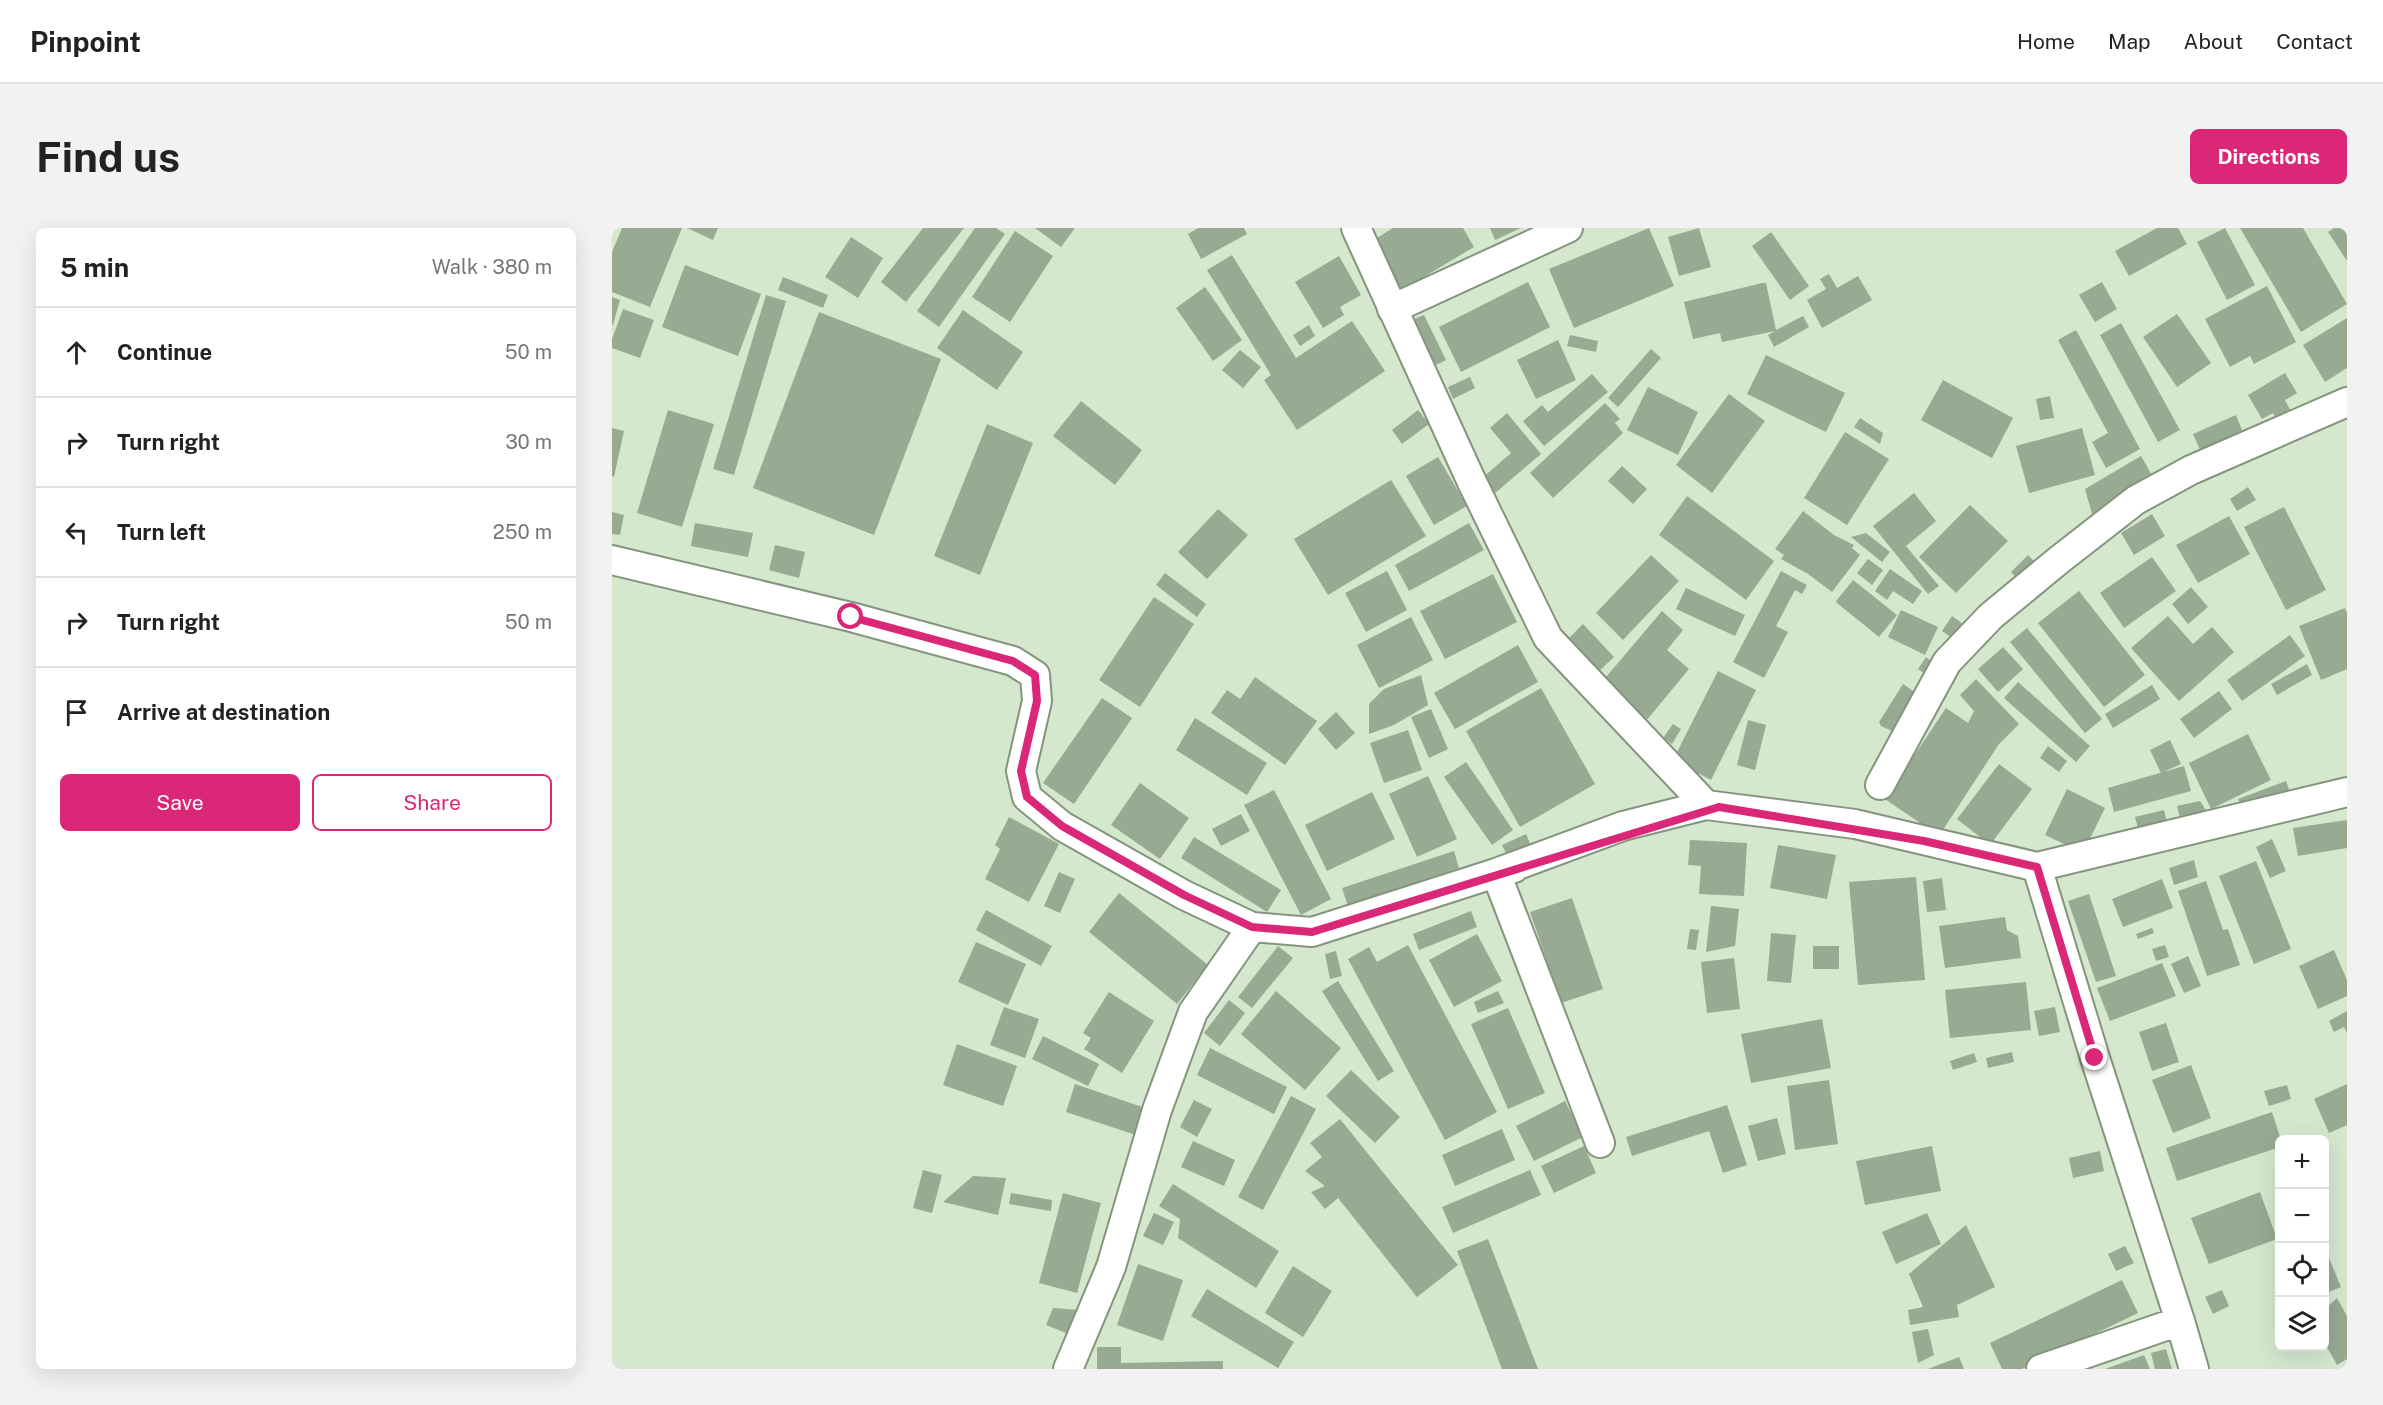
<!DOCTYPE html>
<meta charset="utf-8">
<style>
:root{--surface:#fff;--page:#f2f2f2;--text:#222;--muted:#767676;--line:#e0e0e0;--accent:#db2777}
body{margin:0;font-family:"Public Sans",sans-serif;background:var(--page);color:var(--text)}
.controls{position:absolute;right:18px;bottom:18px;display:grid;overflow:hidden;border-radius:9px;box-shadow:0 6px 24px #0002}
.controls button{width:54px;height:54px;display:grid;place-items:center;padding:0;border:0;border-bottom:2px solid var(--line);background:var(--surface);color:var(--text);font:30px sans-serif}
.stop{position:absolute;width:18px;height:18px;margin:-14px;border:4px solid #db2777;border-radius:50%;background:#fff}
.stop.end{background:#db2777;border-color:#fff;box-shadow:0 2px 6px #0008}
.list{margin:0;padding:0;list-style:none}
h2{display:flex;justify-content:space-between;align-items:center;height:78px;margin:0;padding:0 24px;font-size:26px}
h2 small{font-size:20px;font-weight:400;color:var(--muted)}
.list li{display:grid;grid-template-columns:39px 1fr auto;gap:18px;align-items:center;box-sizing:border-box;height:90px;padding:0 24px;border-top:2px solid var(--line)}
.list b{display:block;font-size:22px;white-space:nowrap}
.list em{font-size:20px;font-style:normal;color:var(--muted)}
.actions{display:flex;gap:12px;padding:18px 24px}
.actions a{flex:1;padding:14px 0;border:2px solid var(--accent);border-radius:9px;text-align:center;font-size:21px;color:var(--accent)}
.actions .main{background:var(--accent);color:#fff}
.icon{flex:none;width:33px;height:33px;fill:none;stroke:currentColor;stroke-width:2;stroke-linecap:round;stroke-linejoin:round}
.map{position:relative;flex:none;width:1735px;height:1141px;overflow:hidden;border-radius:9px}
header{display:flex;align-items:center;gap:36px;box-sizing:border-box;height:84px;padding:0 30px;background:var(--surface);border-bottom:2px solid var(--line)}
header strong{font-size:28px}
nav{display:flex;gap:33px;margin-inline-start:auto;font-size:21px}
.intro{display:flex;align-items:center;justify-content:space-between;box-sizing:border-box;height:144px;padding:0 36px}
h1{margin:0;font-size:42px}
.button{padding:15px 27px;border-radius:9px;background:var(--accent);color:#fff;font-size:21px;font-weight:700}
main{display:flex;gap:36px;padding:0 36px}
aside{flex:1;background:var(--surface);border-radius:9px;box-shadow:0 6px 24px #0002}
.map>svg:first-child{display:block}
.building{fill:#98aa92}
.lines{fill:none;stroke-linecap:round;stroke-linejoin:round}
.minor-casing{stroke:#83957d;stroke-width:32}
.minor{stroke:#fff;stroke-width:28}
.route{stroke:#db2777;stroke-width:8}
</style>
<header>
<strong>Pinpoint</strong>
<nav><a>Home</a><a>Map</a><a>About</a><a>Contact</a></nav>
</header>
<div class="intro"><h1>Find us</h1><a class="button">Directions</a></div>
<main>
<aside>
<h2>5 min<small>Walk · 380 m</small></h2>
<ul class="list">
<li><svg class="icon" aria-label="ahead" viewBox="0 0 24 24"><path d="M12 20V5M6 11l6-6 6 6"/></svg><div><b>Continue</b></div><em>50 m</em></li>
<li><svg class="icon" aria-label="right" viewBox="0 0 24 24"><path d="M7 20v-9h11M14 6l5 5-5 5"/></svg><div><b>Turn right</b></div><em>30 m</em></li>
<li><svg class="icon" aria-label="left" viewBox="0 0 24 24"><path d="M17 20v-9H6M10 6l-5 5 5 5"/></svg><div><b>Turn left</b></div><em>250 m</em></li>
<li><svg class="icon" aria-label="right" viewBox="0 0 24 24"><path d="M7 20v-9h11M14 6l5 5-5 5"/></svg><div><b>Turn right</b></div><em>50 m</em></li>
<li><svg class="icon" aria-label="arrive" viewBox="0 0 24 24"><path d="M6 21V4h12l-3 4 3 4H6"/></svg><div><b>Arrive at destination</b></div></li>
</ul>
<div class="actions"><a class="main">Save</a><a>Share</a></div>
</aside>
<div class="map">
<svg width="1735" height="1141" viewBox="0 0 1735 1141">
<rect width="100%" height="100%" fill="#d5e8ce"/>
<path class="building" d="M10 0H70L38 79 0 64V24Z
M75 0H106L101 12Z
M311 0H352L294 74 269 54Z
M363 0H384L393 6 327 99 305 83Z
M423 0H463L449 19Z
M586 0H632L635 6 589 31 576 6Z
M781 0H851L862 19 790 62 760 13Z
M878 0H909L883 12Z
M1037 0 1062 58 962 100 937 41Z
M1087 0 1099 39 1067 48 1056 9Z
M1545 0H1566L1575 16 1517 48 1503 23Z
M1613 0 1643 57 1615 72 1585 14Z
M1628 0H1691L1735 76 1689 104Z
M1722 0H1735V33L1716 4Z
M403 3 441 28 398 94 360 69Z
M1159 4 1197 58 1178 72 1140 18Z
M239 9 271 30 246 70 213 49Z
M620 27 684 130 740 93 773 143 685 202 652 152 659 147 595 42Z
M727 28 749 67 728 79 732 87 711 100 683 54Z
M73 37 149 66 126 128 50 99Z
M1217 46 1225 60 1246 48 1260 72 1210 100 1195 72 1214 61 1208 51Z
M171 49 216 67 211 80 166 62Z
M916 54 938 99 849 144 827 99Z
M1490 54 1505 81 1483 94 1467 67Z
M1150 55H1154L1164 102 1191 88 1197 99 1162 119 1156 107 1163 103 1110 114 1108 105 1081 111 1072 74Z
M1655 58 1684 114 1642 136 1638 128 1618 139 1593 91Z
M593 59 630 112 601 133 564 80Z
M154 67 174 73 122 247 101 241Z
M0 69 8 72 1 97H0Z
M11 81 42 92 28 130 0 120V111Z
M351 82 411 124 385 162 325 120Z
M207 84 329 131 262 307 141 260Z
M1565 86 1599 135 1565 159 1531 109Z
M812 87 834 132 824 137 802 91Z
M1735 90V140L1713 154 1691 117Z
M1509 95 1568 202 1546 214 1488 107Z
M697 97 703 108 688 118 681 107Z
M1464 102 1528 221 1494 240 1480 214 1496 205 1446 112Z
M958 107 986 113 984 124 955 118Z
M946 112 964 152 924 171 905 132Z
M1039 121 1049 130 1006 179 996 170Z
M628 122 649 139 631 160 610 142Z
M1154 127 1233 165 1214 204 1135 166Z
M1673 145 1685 165 1673 172 1681 187 1667 195 1661 185 1650 191 1636 167Z
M980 146 996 164 932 218 911 193 930 177 936 184Z
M858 149 863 160 841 171 836 159Z
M1331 152 1401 190 1380 230 1309 192Z
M1036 159 1086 184 1066 227 1015 202Z
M1117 166 1153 193 1100 265 1064 237Z
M1438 168 1442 190 1428 192 1424 171Z
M469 173 530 222 503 257 441 208Z
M993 175 1008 191 1003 195 1011 205 941 270 918 245Z
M56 182 102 196 70 299 25 285Z
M806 182 817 196 790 216 780 202Z
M895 185 929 226 882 266 869 251 899 225 878 200Z
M1624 187 1632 207 1590 226 1581 206Z
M1248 190 1271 205 1268 216 1242 199Z
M375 196 421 215 368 347 322 328Z
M0 200 12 203 2 249 0 248Z
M1470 200 1483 247 1417 265 1404 218Z
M1233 204 1277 231 1235 297 1192 270Z
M1529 228 1541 249 1480 286 1473 261Z
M826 229 855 278 822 297 794 248Z
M1010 238 1035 261 1021 276 996 253Z
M779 252 814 308 716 367 682 311Z
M1636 259 1644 272 1625 283 1618 271Z
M1302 265 1324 293 1294 318 1327 358 1316 366 1261 298Z
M1075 268 1162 333 1134 372 1047 307Z
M1358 277 1396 313 1344 365 1307 329Z
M1672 279 1714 362 1674 382 1632 299Z
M606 281 636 307 595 351 566 324Z
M1191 283 1222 307 1242 317 1240 320 1248 327 1220 364 1196 346 1169 331 1172 327 1163 321Z
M0 284 12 287 8 307 0 306Z
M1540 286 1553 308 1522 327 1509 305Z
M1617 288 1638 326 1586 355 1564 317Z
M83 295 141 305 136 329 79 318Z
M857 295 872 322 797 363 783 337Z
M1254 305 1278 324 1270 334 1239 309Z
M163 317 193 324 187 350 157 342Z
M1039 327 1067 353 1011 412 984 385Z
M1416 327 1428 340 1410 356 1399 344Z
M1540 329 1564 363 1512 400 1488 365Z
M1256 331 1271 342 1260 357 1245 345Z
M1278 341 1310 363 1301 376 1281 363 1275 372 1263 363Z
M775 343 795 382 754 404 733 365Z
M1169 343 1195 357 1190 366 1183 362 1164 398 1176 404 1152 450 1121 434Z
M553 345 594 376 585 389 544 357Z
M881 346 905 394 833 431 808 383Z
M1241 352 1285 387 1267 409 1225 375 1224 373Z
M1579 359 1596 379 1576 396 1560 376Z
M1074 360 1133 387 1123 408 1064 381Z
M1467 363 1533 447 1492 479 1426 395Z
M542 369 582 396 528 479 487 452Z
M1733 380 1735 385V441L1709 452 1687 398Z
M1289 382 1326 399 1313 427 1276 409Z
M1050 383 1071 402 1055 422 1077 441 1034 493 989 455Z
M1340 388 1354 398 1344 413 1330 403Z
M1556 388 1581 416 1600 399 1622 424 1567 473 1519 420Z
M799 389 821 432 767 460 745 417Z
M971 396 1002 429 984 446 953 414Z
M1415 400 1490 491 1473 505 1398 414Z
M1678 407 1693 428 1630 473 1615 452Z
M906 417 926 454 843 501 822 465Z
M1391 419 1411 441 1386 464 1366 441Z
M1314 429 1324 438 1316 448 1306 441Z
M1695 436 1700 447 1665 467 1659 456Z
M1106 443 1144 462 1099 552 1061 532Z
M809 447 816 477 782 497 757 506V476L772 461Z
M643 449 705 493 673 537 599 485 615 462 628 471Z
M1364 451 1407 496 1387 516 1327 608 1273 571 1334 480 1356 495 1362 483 1348 467Z
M1406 454 1478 518 1464 534 1392 470Z
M1291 456 1307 467 1282 504 1269 498 1267 494Z
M1540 457 1548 471 1501 500 1493 486Z
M929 460 983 556 908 599 854 503Z
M1607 463 1620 481 1582 510 1568 491Z
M490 470 520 490 462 576 431 555Z
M819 481 836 521 817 530 799 489Z
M724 484 743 505 724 522 706 501Z
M583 490 655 535 635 567 564 522Z
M1136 492 1154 497 1143 542 1125 537Z
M1061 496 1069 501 1060 516 1051 510Z
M796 502 810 542 772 555 758 515Z
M1636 506 1659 552 1599 581 1577 535Z
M1558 512 1569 536 1549 545 1538 522Z
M1436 518 1455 533 1447 544 1428 530Z
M854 534 901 602 880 617 832 549Z
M1387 536 1420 561 1378 617 1345 591Z
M1572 538 1579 563 1502 584 1496 560Z
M816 548 845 611 805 629 777 566Z
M1674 553 1679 567 1631 584 1626 571Z
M528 555 577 590 548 631 499 597Z
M1455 561 1493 580 1471 625 1433 607Z
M662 562 719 671 689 687 632 577Z
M760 564 783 611 715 643 693 597Z
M1588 573 1599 590 1570 598 1565 578Z
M1552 582 1556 599 1528 607 1523 589Z
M629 586 638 603 609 618 600 601Z
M397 589 447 616 417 674 373 651 388 621 383 617Z
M1735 592V620L1686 628 1681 600Z
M914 606 920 620 897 631 890 617Z
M582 609 669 662 655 684 569 630Z
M1660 611 1674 643 1658 650 1644 619Z
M1078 612 1135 615 1132 668 1087 666 1089 638 1076 637Z
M1166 617 1224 627 1215 671 1158 660Z
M842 623 847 640 777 664 779 671 736 678 730 660Z
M1582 632 1586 649 1562 657 1557 640Z
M1644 633 1679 721 1642 736 1607 648Z
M447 644 463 651 448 685 432 678Z
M1304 649 1313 752 1246 757 1237 654Z
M1330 650 1334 682 1315 684 1311 653Z
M1550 651 1561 680 1511 699 1500 671Z
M1594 653 1611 702 1616 701 1628 737 1595 748 1566 663Z
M507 665 596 737 565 776 477 704Z
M1477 666 1504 748 1484 754 1456 673Z
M960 670 991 761 949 775 918 684Z
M1099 678 1127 681 1123 718 1094 724Z
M374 682 440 718 429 738 364 702Z
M859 683 865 699 807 722 801 706Z
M1393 689 1395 702 1406 708 1409 730 1333 740 1327 698Z
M1540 700 1542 705 1526 711 1524 706Z
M1078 701 1087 702 1084 722 1075 721Z
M1159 705 1184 707 1179 755 1155 753Z
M865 706 890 753 842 779 817 732Z
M364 714 414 736 396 777 346 754Z
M796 717 885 884 833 912 736 731 757 719 765 734Z
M1553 717 1557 729 1544 733 1540 721Z
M666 718 681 730 640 780 626 769Z
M1201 718H1227V741H1201Z
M1722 722 1735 752V768L1706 781 1687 738Z
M724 723 730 748 718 751 713 726Z
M1576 728 1589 758 1572 765 1559 736Z
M1122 730 1128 781 1095 785 1089 734Z
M1550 735 1564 768 1498 793 1485 760Z
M726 753 782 843 766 853 710 763Z
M1414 754 1419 802 1338 810 1333 762Z
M664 763 729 820 693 862 629 806Z
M886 763 892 775 866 785 862 774Z
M497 764 542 793 510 845 472 821 479 810 471 805Z
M617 772 633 785 608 818 592 805Z
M392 779 427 791 413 830 378 817Z
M1443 779 1448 804 1427 808 1422 783Z
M896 780 933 865 896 881 859 796Z
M1735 783V805L1732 799 1722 804 1717 793Z
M1210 791 1219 840 1139 855 1129 806Z
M1554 795 1567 834 1540 843 1527 804Z
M431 808 487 836 476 858 420 831Z
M345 816 405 838 391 878 331 857Z
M598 820 675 859 662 886 585 847Z
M1400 824 1402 834 1376 840 1374 830Z
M1362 825 1365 834 1341 842 1338 833Z
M1579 837 1599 890 1561 905 1540 852Z
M739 842 788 889 763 915 714 868Z
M1217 852 1226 916 1183 922 1175 858Z
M463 856 539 882 530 909 454 884Z
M1735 856V897L1717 905 1702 871Z
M1675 857 1679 871 1657 878 1652 863Z
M679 868 704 881 651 982 626 969Z
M582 872 600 881 585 909 568 899Z
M953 873 971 909 922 933 904 898Z
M1115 877 1135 937 1111 945 1097 903 1020 928 1014 909Z
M1660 884 1669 912 1668 919 1565 953 1554 920Z
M1165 890 1174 926 1146 933 1136 898Z
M728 891 846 1037 805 1069 726 970 713 981 699 964 713 958 693 943 710 929 698 915Z
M890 901 903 932 843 958 830 927Z
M581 913 623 932 612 958 569 939Z
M972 918 984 945 942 965 929 938Z
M1320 918 1329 963 1253 977 1244 933Z
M1488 923 1492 943 1461 950 1457 930Z
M311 942 330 947 320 985 301 980Z
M918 942 929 967 841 1005 830 979Z
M361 948 394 950 386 987 331 974Z
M561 956 667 1023 644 1060 566 1010 568 991 547 978Z
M1648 964 1665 1011 1597 1036 1579 990Z
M399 965 440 972 439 983 397 976Z
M451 965 489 975 465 1065 427 1055Z
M542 985 562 994 551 1017 531 1008Z
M1315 985 1329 1016 1284 1036 1270 1004Z
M1354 997 1383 1059 1345 1077 1347 1089 1298 1097 1296 1082 1311 1079 1297 1046Z
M876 1011 926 1141H890L845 1023Z
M1513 1018 1522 1035 1504 1043 1496 1026Z
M1712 1018 1729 1059 1712 1066Z
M526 1036 571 1052 551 1113 505 1097Z
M681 1038 720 1063 691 1109 653 1085Z
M1510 1052 1526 1085 1410 1141H1390L1378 1115Z
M595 1061 682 1114 666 1140 579 1088Z
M1610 1062 1617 1078 1601 1086 1593 1069Z
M1725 1070 1735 1088V1131L1725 1137 1712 1114V1082Z
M441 1080 469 1082 459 1107 434 1097Z
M1316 1101 1322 1127 1306 1135 1300 1104Z
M485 1119H509V1135L611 1133V1141H485Z
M1554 1121 1560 1141H1543L1539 1125Z
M1532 1127 1538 1141H1493Z
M1347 1129 1352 1141H1316Z"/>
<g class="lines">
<defs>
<path id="minor" d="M744 0 859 252 936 410 1094 577
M780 81 956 0
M0 332 239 389 401 433 423 447 425 473 409 543 415 569 450 598 572 667 640 699 700 704 884 645 1011 598 1094 577 1243 596 1425 639 1735 564
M1268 557 1335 434 1379 388 1447 332 1524 272 1579 242 1735 174
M1425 639 1483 830 1568 1093 1582 1141
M902 640 884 645 988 915
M456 1141 499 1039 545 882 581 784 640 699
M1429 1141 1568 1093"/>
</defs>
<use href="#minor" class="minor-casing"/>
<use href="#minor" class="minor"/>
</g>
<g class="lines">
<path class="route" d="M239 389 401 433 423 447 425 473 409 543 415 569 450 598 572 667 640 699 700 704 1107 579 1312 613 1425 639 1483 830"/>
</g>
</svg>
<div class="controls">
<button>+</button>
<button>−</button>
<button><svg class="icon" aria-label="locate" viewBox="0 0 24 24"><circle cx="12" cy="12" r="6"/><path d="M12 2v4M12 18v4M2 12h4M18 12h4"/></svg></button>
<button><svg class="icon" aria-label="layers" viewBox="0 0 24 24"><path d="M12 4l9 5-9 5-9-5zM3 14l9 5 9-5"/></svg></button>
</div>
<div class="stop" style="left:239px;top:389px"></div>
<div class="stop end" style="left:1483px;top:830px"></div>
</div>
</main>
